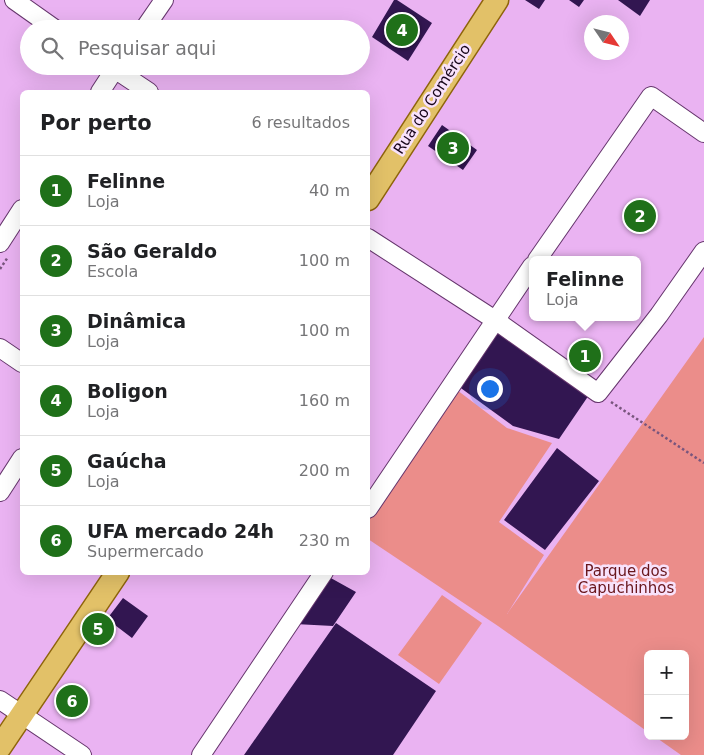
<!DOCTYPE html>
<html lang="pt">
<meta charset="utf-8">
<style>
:root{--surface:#fff;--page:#f2f2f2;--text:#202124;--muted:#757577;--line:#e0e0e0;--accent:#1f7019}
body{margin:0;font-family:"DejaVu Sans",sans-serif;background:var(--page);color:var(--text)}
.controls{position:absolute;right:15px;bottom:15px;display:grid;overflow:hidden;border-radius:8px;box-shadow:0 5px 20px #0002}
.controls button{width:45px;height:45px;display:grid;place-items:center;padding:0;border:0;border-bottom:1px solid var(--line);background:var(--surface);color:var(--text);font:25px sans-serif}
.compass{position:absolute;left:584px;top:15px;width:45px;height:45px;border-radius:50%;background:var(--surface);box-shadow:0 5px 20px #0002;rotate:125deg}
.you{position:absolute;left:489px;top:388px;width:18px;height:18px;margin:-12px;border:4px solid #fff;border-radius:50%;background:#1a73e8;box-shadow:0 0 0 8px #1a73e833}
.badge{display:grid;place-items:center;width:32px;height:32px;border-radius:50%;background:var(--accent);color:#fff;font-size:16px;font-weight:700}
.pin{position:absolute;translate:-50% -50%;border:2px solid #fff;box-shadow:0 1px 5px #0006}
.popup{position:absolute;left:529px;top:256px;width:112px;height:65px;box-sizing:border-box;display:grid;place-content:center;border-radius:8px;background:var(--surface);filter:drop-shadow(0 1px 4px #0005);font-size:16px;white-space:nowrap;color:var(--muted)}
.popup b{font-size:19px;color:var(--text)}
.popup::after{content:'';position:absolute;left:50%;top:100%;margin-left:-10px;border:10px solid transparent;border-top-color:var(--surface)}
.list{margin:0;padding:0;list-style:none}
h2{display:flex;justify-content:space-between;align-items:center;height:65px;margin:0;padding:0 20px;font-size:21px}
h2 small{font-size:16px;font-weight:400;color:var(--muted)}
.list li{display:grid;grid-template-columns:32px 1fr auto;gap:15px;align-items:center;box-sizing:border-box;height:70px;padding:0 20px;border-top:1px solid var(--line)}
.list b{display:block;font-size:19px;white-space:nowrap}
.list p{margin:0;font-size:16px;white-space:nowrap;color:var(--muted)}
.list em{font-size:16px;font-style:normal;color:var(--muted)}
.icon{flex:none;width:28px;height:28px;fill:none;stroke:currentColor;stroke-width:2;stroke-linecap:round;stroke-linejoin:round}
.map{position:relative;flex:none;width:704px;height:755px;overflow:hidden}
.search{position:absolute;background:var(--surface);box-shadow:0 5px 20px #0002;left:20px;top:20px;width:350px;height:55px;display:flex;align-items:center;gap:12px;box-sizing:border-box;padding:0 18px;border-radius:28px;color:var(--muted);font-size:19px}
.panel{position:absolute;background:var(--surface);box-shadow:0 5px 20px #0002;left:20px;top:90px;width:350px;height:485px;border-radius:8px}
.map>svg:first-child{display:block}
.green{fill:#eb8d8a}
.building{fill:#321651}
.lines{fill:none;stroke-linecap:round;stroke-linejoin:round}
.minor-casing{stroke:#66366d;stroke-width:20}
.major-casing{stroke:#8e640b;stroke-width:25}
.path{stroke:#78557d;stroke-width:2.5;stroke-dasharray:2.5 2.5;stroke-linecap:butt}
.minor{stroke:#fff;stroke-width:18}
.major{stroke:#e2c168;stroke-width:22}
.labels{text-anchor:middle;stroke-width:5;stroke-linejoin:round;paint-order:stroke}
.street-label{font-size:15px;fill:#17051a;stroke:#f8e2fb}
.park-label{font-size:15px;fill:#69161c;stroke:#f8e2fb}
</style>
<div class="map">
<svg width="704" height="755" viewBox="0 0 704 755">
<rect width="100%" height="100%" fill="#eab3f2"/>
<path class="green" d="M704 337V755H681L654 736H685V654H648V732L498 626 368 539V512L453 387 507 428 552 443 499 522 544 555 507 614Z
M442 595 482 623 439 684 398 655Z"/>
<path class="building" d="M394 0H397L432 23 408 61 372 37Z
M525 0H545L539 9Z
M569 0H584L579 7Z
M618 0H650L640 16Z
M442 125 477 150 463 170 428 146Z
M498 327 591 392 559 439 513 426 458 386Z
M557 448 599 481 545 550 504 520Z
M329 577 356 592 333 626 295 624Z
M123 598 148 616 132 638 107 619Z
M336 623 436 691 393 755H244Z"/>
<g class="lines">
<defs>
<path id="minor" d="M14 0 55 29
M144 29 164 0
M110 66 149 92
M100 92 117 66
M368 238 495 320 598 393 659 315 704 251
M0 243 22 209
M537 260 651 96 704 133
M0 348 22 363
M0 492 22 458
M368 509 532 266
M0 700 82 755
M201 755 324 572"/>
<path id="major" d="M368 199 497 0
M0 747 118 572"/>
</defs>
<use href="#minor" class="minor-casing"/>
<use href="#major" class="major-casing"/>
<path class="path" d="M0 269 8 257
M611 402 704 463"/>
<use href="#minor" class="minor"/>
<use href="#major" class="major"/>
</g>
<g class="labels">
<g class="street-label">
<text transform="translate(432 99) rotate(-57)" y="5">Rua do Comércio</text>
</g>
<g class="park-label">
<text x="626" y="576">Parque dos<tspan x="626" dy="17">Capuchinhos</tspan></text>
</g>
</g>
</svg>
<div class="controls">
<button>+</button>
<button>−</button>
</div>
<svg class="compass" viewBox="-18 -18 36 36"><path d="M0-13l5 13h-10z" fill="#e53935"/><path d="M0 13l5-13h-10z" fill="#757577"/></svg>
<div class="you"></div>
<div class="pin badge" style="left:585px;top:356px">1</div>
<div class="popup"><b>Felinne</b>Loja</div>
<div class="pin badge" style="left:640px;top:216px">2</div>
<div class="pin badge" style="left:453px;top:148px">3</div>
<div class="pin badge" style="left:402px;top:30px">4</div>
<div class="pin badge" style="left:98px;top:629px">5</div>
<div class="pin badge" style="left:72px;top:701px">6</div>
<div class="search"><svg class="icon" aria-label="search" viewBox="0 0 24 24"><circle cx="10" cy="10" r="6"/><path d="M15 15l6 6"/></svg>Pesquisar aqui</div>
<section class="panel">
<h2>Por perto<small>6 resultados</small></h2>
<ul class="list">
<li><span class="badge">1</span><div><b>Felinne</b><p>Loja</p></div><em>40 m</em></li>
<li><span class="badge">2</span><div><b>São Geraldo</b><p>Escola</p></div><em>100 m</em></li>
<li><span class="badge">3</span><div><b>Dinâmica</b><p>Loja</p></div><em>100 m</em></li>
<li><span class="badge">4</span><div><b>Boligon</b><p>Loja</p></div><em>160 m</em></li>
<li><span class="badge">5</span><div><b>Gaúcha</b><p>Loja</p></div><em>200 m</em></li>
<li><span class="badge">6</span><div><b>UFA mercado 24h</b><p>Supermercado</p></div><em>230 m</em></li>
</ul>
</section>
</div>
